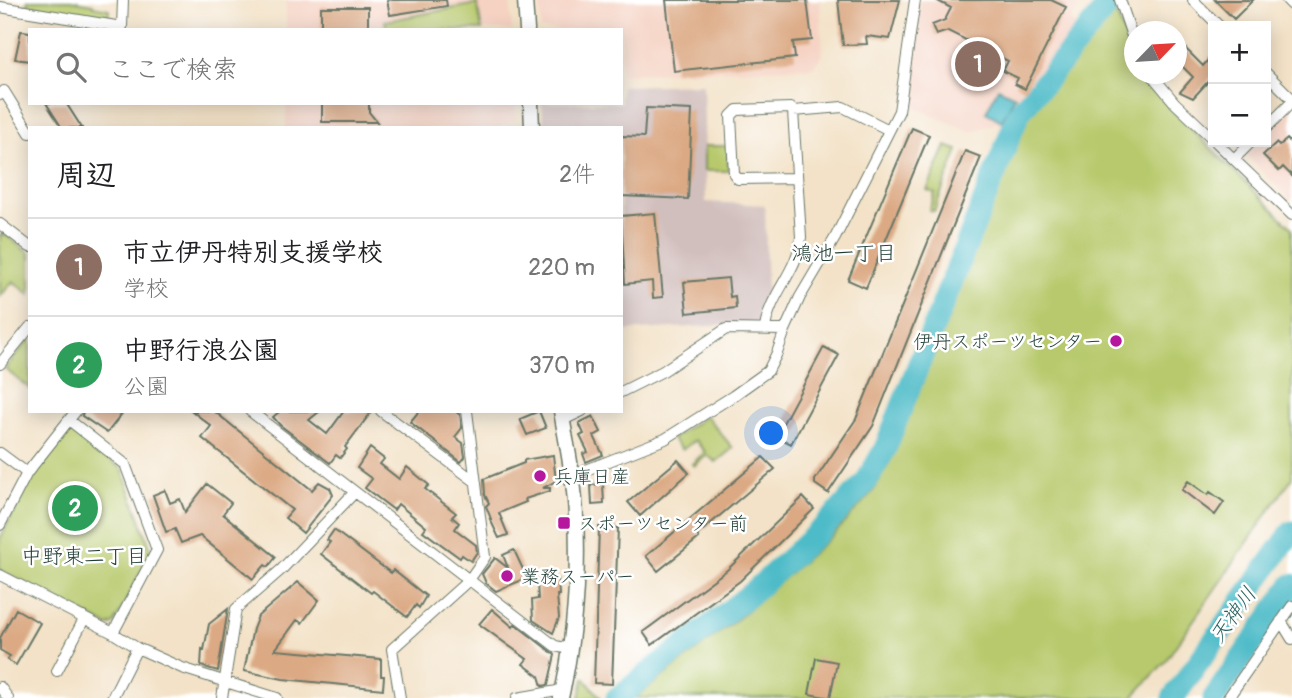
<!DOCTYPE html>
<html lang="ja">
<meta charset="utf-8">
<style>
:root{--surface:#fff;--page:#f6f6f6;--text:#202124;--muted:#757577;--line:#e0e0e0;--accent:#2563eb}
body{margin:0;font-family:Pangolin,"Klee One",sans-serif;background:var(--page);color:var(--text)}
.controls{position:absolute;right:21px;top:21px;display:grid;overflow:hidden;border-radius:0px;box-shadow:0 4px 18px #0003}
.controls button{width:63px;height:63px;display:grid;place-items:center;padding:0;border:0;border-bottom:2px solid var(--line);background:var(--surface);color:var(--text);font:35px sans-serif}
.compass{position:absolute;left:1124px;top:21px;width:63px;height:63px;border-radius:50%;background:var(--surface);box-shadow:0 4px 18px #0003;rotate:65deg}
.you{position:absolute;left:772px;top:434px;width:24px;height:24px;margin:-18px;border:5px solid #fff;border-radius:50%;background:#1a73e8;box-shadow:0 0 0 10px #1a73e833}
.badge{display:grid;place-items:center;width:46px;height:46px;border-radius:50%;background:var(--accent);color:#fff;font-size:23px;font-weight:700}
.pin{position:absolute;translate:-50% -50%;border:4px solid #fff;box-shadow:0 2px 7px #0006}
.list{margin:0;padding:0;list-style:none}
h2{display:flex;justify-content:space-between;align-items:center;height:91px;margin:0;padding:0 28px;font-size:30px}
h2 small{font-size:23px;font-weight:400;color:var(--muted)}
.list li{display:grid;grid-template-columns:46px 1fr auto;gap:21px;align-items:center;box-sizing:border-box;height:98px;padding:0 28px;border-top:2px solid var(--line)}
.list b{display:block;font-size:26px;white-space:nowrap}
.list p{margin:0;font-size:23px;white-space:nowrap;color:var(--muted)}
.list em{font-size:23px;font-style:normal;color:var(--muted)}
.icon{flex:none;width:38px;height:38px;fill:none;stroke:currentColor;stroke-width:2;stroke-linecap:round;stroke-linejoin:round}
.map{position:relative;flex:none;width:1292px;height:698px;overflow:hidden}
.search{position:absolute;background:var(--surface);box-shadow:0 4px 18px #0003;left:28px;top:28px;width:595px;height:77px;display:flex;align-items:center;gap:18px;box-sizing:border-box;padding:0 24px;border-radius:0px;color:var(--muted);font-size:26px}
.panel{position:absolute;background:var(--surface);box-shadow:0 4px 18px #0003;left:28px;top:126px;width:595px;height:287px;border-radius:0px}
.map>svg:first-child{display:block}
.built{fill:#f5d2c2}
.industrial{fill:#d1bfbd}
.green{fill:#b7c96c;stroke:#6b8350;stroke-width:2}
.water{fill:#4ebbc8;stroke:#367c7e;stroke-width:2}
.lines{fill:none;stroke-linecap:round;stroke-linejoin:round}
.river{stroke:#4ebbc8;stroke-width:23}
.building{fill:#dba983}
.street-casing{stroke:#697767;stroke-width:12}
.secondary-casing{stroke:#697767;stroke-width:17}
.street{stroke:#fff;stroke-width:10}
.secondary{stroke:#fff;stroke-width:14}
.poi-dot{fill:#b5179e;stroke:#fff;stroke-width:2.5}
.labels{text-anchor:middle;stroke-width:5;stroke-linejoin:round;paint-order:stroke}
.poi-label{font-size:19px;fill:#1f3d34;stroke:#fff;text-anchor:start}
.neighbourhood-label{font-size:21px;fill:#1f3d34;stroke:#fff}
.water-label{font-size:21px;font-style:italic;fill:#2d6360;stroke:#fff}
</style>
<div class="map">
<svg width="1292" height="698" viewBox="0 0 1292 698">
<rect width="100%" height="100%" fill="#fff"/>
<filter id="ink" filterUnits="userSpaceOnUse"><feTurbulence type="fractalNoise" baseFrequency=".0143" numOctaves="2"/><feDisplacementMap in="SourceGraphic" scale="14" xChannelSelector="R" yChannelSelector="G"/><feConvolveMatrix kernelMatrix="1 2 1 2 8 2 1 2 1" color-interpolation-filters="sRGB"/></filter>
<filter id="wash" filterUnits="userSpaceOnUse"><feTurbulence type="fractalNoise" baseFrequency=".00686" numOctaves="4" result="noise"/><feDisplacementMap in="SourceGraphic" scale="28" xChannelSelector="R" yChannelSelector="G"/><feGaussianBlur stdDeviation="1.57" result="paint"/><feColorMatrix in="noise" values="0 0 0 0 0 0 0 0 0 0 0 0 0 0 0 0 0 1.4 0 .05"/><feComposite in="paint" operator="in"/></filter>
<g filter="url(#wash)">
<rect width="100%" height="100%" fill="#f3e2c7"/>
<path class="built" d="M286 0H510L512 30H286Z
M540 0H820L823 56 812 67 621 74V30H541Z
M921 0H1070L1079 8 1070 20 1077 27 1014 105 1002 132 997 123 971 132 906 104 905 101 916 18Z
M286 103H515L516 119 496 128H286Z
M1292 109V202L1246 155 1259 142H1266V135Z"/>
<path class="industrial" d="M703 84 706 202 765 205 767 304 762 323 621 331V128H544L542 103H621V86Z"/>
<path class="green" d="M28 0H71L93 4V6L109 9 108 19 27 5Z
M477 4 482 30H387L385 21Z
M1115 12 1134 57V74H1142L1170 108 1292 228V478L1164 663 1132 698H635L740 617 834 534 874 490 894 454 1028 118Z
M704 146H728V171H704Z
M946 146 958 150 934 211 929 210 935 193 927 190Z
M0 235H6L30 254V295L13 281 0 297Z
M30 338V389L5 369Z
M706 416 733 448 716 462 707 455 694 466 692 464 705 452 695 440 682 450 672 439Z
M72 431 122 469 150 547V554L114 624 108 626 0 570V539L30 478 66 433Z
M584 678 601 698H580Z"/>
<path class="water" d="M998 88 1015 96 1002 121 986 112Z"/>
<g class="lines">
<path class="river" d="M617 698 753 592 824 527 866 482 885 449 1019 113 1106 8
M1173 698 1292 532
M1214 698 1292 585"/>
</g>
<g id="blocks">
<path class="building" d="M387 0H446L447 6 390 15Z
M666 0H807L812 40 793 42 795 58 674 71Z
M838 0H900L890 39 866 36 867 44 843 45Z
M936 0H1051L1066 7 1025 89 1015 84 1018 78 1003 71 1008 61 948 31 936 35 932 25 945 20 951 8Z
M1215 0H1253L1234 19Z
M321 7H368V30H321Z
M21 31 30 32V61L15 59Z
M1177 40 1203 66 1213 54V76L1193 98 1180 92 1193 77 1177 61Z
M46 103H66L82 128H62Z
M322 103H369V112L377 122H322Z
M646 108 692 110 688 199 621 196V136L644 137Z
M912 128 929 135 866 288 848 280Z
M1287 139 1292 144V176L1283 167 1279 171 1263 155 1276 143 1279 146Z
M965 151 981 157 949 236 873 426 828 493 815 484V480L856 419Z
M655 213 663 297 653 298 652 281 625 284 621 216Z
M728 278 730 297 735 296 736 308 687 313 684 282Z
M824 347 839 355 791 444 776 436Z
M83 411H124L107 433 82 416Z
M192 411H214L312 490 319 482 330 488 333 495 303 533 285 518 292 510 202 438 211 426Z
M280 411H320L309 420 327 434 344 411H372L345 447 347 449 340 458 336 455 330 463 280 425 273 417Z
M419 411H455L460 415 462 428 455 437 463 443 465 457 461 462 410 422Z
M539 411 546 428 527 435 520 419Z
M593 416 601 432 594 436 603 455 586 462 583 454 588 452 580 436 584 434 579 423Z
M370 448 384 459 380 464 399 479 407 467 429 485 425 489 456 513 452 517 459 523 455 529 476 545 477 552 471 561 462 555 460 558 423 531 426 527 398 504 394 510 365 488 372 479 357 468Z
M553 455 556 481 543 488H550V491L525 499 526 502 499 513 508 535 499 538 490 519H491L486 506 489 503 485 495 484 479 524 463V460Z
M763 457 775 469 697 535 699 538 658 571 646 556Z
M678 460 689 473 640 516 628 502Z
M1188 481 1208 495 1210 492 1224 502 1215 515 1182 490Z
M207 484 231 503 223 514 276 557 268 567 265 565 253 579 200 536 181 543 175 529 166 532 153 495 165 490 170 503 180 499 185 512Z
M603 484 604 504 592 505 591 485Z
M803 497 814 509 740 581 652 645 643 632 727 570Z
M599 527 618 528 612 684 594 683Z
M334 530 391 573 393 570 426 596 419 608 416 605 407 617 373 591 371 593 321 554 330 542 327 540Z
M514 550 527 578 496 591 486 583 482 574 495 558 508 568 503 555Z
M549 578V580L558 579 559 595H557L559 618 553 633 533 620 532 600 538 599 537 583Z
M298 582 319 600 302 623 297 620 275 650 381 659V676H384L383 689 283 679 244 671 253 629 258 616Z
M16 609 40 623 16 665 7 660 10 656 0 650V638Z
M228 609 218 671 201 666 202 649 204 650 209 624Z
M492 609 513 627 515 624 555 655 548 685 542 686 539 676 523 664 527 659 479 624Z
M816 658 837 662 830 698 809 694Z"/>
</g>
</g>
<g filter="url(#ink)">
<use href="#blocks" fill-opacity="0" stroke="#697767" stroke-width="2"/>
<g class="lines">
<defs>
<path id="street" d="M1120 0 1134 42
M1193 0 1219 26
M1287 0 1292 5
M0 7 122 27 123 0
M1266 73 1292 99
M1151 74 1175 103 1213 139
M0 95 4 91 30 133
M793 111 791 108 737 110 731 116 734 174 738 179 796 178
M1266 128 1292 102
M1216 142 1292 215
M1234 159 1251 142
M0 224 30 247
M765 329C769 294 798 272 801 237L793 111 843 107 889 130
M0 364 30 327
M621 392 663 371 726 329 785 330 800 297 835 238 899 111 915 0
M250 411 555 646 570 649
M381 411 476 482
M69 420 125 464 157 550 113 633
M563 420 582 411
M0 453 27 473
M571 476 665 439 733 396 768 371 777 353 785 330
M0 525 27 473 76 411
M0 575 113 633 137 648 182 668 277 698
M1281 621 1292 639
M57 671 82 623 83 617
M0 687 8 698
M112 698 137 648
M222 698 236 609 282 569 354 493
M400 698 392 649 469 580 485 557 467 411
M517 698 563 690
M1228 698 1292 606"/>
<path id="secondary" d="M525 0 527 30
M531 103 532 128
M561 698C574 639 579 577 576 517 575 482 567 446 561 411"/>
</defs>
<use href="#street" class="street-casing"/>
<use href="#secondary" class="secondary-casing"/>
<use href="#street" class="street"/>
<use href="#secondary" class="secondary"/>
</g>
</g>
<g class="poi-dot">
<circle cx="1116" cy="341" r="7"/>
<circle cx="540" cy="476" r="7"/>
<rect x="557" y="516" width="14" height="14" rx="3.5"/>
<circle cx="507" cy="576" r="7"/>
</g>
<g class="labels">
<g class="poi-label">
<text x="1102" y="348" text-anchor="end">伊丹スポーツセンター</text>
<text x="554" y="483">兵庫日産</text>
<text x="578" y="530">スポーツセンター前</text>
<text x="521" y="583">業務スーパー</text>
</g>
<g class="neighbourhood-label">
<text x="844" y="260">鴻池一丁目</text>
<text x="84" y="563">中野東二丁目</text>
</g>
<g class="water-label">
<text transform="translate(1233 615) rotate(-54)" y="7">天神川</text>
</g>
</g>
</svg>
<div class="controls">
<button>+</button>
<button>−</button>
</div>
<svg class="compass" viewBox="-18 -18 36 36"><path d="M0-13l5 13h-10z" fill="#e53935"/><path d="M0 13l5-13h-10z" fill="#757577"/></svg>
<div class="you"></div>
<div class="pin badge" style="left:978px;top:64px;background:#8d6e63">1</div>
<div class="pin badge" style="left:75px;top:508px;background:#2e9e5b">2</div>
<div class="search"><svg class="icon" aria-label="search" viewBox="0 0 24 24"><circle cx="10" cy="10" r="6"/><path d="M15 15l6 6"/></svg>ここで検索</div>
<section class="panel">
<h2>周辺<small>2件</small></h2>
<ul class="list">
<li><span class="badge" style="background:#8d6e63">1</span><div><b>市立伊丹特別支援学校</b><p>学校</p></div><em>220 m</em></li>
<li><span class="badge" style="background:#2e9e5b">2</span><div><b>中野行浪公園</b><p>公園</p></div><em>370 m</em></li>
</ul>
</section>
</div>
